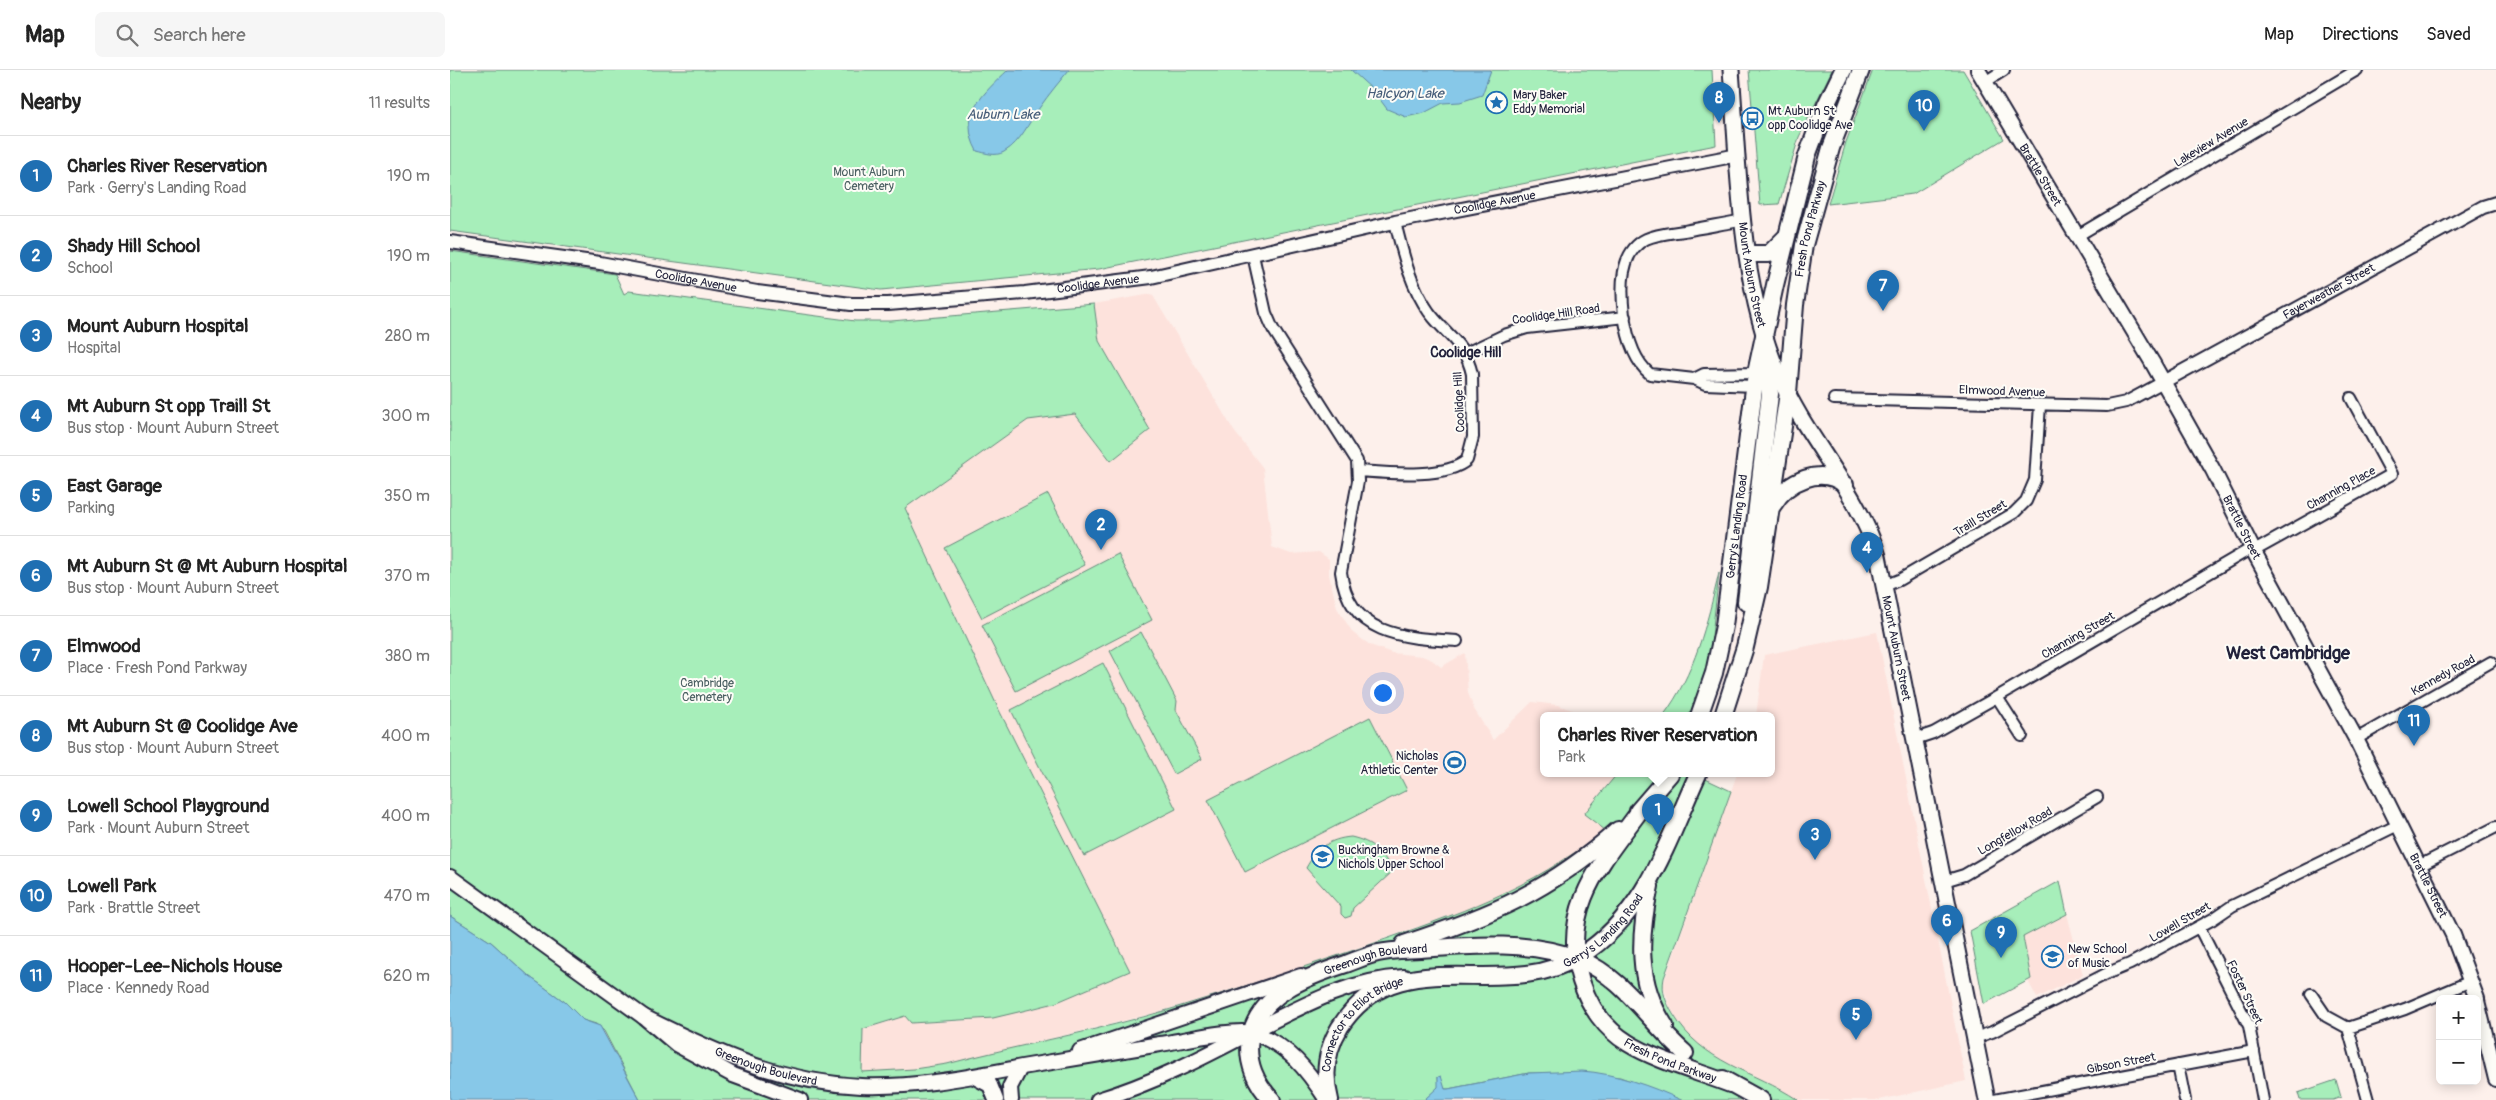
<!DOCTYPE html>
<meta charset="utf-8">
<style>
:root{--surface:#fff;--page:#f6f6f6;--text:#222;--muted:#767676;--line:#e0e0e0;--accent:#1f6fb2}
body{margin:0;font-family:Pangolin,sans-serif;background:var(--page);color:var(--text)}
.controls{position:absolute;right:15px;bottom:15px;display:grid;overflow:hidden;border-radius:8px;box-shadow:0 2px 12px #0003}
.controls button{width:45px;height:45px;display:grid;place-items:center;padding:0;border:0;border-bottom:1px solid var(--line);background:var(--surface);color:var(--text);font:25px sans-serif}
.you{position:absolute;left:932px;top:622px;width:18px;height:18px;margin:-12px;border:4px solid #fff;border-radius:50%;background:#1a73e8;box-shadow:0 0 0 8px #1a73e833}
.badge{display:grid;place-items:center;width:32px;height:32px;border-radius:50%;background:var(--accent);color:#fff;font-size:16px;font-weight:700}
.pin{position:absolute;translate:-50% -41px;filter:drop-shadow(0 1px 2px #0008)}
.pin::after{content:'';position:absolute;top:26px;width:18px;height:15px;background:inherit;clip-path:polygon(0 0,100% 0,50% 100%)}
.popup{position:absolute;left:1090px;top:642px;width:235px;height:65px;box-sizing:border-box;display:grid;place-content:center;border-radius:8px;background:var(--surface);filter:drop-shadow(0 1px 4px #0005);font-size:16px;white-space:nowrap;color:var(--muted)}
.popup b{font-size:19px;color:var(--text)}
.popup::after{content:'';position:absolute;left:50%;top:100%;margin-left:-10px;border:10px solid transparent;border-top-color:var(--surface)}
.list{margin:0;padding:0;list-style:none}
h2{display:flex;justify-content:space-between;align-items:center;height:65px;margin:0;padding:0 20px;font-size:21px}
h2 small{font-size:16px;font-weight:400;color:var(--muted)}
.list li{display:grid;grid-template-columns:32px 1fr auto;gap:15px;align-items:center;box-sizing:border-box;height:80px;padding:0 20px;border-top:1px solid var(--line)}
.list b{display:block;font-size:19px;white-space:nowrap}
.list p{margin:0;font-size:16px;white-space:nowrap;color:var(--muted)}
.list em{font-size:16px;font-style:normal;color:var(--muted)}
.icon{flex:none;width:28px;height:28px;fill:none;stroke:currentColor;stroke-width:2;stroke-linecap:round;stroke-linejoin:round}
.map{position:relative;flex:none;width:2046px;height:1030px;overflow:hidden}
header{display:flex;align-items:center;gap:30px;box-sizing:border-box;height:70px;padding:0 25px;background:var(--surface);border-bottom:1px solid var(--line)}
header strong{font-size:24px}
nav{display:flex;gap:28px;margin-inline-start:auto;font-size:18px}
.search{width:350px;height:45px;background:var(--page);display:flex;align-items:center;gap:12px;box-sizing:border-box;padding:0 18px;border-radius:8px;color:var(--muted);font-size:19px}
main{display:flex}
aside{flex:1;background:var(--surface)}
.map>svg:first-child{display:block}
.built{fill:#fde2dc}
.green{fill:#a7eeba;stroke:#64887a}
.water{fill:#87c8e8;stroke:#5f86a3}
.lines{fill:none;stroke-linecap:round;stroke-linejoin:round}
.minor-casing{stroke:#22223b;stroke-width:14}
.tertiary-casing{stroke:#22223b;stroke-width:16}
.secondary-casing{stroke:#22223b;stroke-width:18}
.primary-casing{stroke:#22223b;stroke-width:19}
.trunk-casing{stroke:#22223b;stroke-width:20}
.minor{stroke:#fdfcf7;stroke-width:10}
.tertiary{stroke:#fdfcf7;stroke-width:12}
.secondary{stroke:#fdfcf7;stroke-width:14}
.primary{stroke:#fdfcf7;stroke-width:15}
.trunk{stroke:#fdfcf7;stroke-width:16}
.labels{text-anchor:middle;stroke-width:4;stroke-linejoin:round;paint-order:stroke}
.poi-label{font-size:12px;fill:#22223b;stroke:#fdfcf7;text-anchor:start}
.street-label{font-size:12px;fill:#22223b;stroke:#fdfcf7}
.park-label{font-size:12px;fill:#4a5f61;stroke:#fdfcf7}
.water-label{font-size:14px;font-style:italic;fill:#455c78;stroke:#fdfcf7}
.neighbourhood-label{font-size:14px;font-weight:bold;fill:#22223b;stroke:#fdfcf7}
.district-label{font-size:18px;font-weight:bold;fill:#22223b;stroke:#fdfcf7}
</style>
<header>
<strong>Map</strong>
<div class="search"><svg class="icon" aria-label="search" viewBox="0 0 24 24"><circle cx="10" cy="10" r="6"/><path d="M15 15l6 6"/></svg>Search here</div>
<nav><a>Map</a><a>Directions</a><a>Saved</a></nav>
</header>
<main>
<aside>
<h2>Nearby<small>11 results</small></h2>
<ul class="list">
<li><span class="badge">1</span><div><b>Charles River Reservation</b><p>Park · Gerry's Landing Road</p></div><em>190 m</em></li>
<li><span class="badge">2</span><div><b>Shady Hill School</b><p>School</p></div><em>190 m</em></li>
<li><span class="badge">3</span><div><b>Mount Auburn Hospital</b><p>Hospital</p></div><em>280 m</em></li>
<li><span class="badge">4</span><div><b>Mt Auburn St opp Traill St</b><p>Bus stop · Mount Auburn Street</p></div><em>300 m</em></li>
<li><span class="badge">5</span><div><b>East Garage</b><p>Parking</p></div><em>350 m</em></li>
<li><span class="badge">6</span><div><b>Mt Auburn St @ Mt Auburn Hospital</b><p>Bus stop · Mount Auburn Street</p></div><em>370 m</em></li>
<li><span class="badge">7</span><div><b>Elmwood</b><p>Place · Fresh Pond Parkway</p></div><em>380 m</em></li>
<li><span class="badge">8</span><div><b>Mt Auburn St @ Coolidge Ave</b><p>Bus stop · Mount Auburn Street</p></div><em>400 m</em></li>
<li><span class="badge">9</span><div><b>Lowell School Playground</b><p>Park · Mount Auburn Street</p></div><em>400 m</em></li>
<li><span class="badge">10</span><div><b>Lowell Park</b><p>Park · Brattle Street</p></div><em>470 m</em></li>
<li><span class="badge">11</span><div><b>Hooper-Lee-Nichols House</b><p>Place · Kennedy Road</p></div><em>620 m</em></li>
</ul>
</aside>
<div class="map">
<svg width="2046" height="1030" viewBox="0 0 2046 1030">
<rect width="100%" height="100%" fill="#fdf0eb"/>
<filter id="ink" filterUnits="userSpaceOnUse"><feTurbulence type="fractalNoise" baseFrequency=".02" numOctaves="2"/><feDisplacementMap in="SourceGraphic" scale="10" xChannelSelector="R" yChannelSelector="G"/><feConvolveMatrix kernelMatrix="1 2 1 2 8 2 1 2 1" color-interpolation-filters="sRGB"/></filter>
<g filter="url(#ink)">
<path class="built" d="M702 224 784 361 813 398 822 477 841 484 869 482 879 489V505L887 538 903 563 920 575 942 583 972 586 982 590 991 597 1015 583 1018 623 1024 639 1043 670 1082 632 1108 635 1138 646H1094V704H1167L1135 744 1156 760 1110 794 1046 829 834 904 701 944 498 994 464 999 412 1003V960L455 946 461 953 510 951 581 939 605 933 680 901 549 640 455 438 578 350 625 344 661 391 700 360 649 271 644 234Z
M1427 562 1516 1011 1429 1030H1348L1271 991 1247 975 1233 960 1220 937 1213 915 1287 704H1322V646H1306L1314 585Z
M1617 844 1633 905 1587 928 1578 911 1581 909 1573 867Z"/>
<path class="green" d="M0 0H1262L1266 75 649 199 431 220 0 161Z
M1299 0H1382L1349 67 1329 134 1310 135Z
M1423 0H1513L1554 69 1463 124 1378 134 1396 72Z
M0 181 165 204 174 224 179 221 405 251H441L644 234 649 271 700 360 661 391 625 344 578 350 455 438 549 640 680 901 605 933 581 939 543 948 461 953 455 946 413 959 412 1002 464 999 497 994C572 974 648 961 721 939 788 919 854 897 919 875 1009 843 1079 821 1155 760L1134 744 1167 704H1245L1281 721 1214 908C1211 922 1216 932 1223 944 1253 994 1303 1000 1348 1030H1231L1170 1007 1097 1003H1079L998 1019H995L988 1007 989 1017 974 1030H190L154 961 146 954 133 950 115 932 80 907 41 872 0 846Z
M598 424 635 495 532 548 495 478Z
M668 484 702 550 566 621 532 555Z
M1269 503 1259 593 1242 646H1213C1245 604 1257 553 1269 503Z
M691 562 727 631 726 640 752 689 724 704 660 581Z
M653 593 726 739 634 786 561 640Z
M920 647 957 720 795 802 758 730Z
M901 767C923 772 934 782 942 802L903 838 901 846 895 848 891 844V837L856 798C867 778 879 769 901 767Z
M1610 811 1617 844 1573 867 1581 909 1534 934 1520 861Z
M1886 1010 1891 1027 1883 1030H1850L1848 1023Z"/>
<path class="water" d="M558 0H619C609 12 599 24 590 37 578 53 572 71 554 82 545 87 536 83 527 81 507 45 534 23 558 0Z
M901 0H1041L1032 25 1010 32 993 33 974 43 956 47 937 39 923 20Z
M0 846 41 872 80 907 115 932 133 950 150 956 190 1030H0Z
M1132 1001C1163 1003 1202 1016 1231 1030H974L988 1017V1007L991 1006 995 1019H998L1079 1003Z"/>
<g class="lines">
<defs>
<path id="minor" d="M1535 12 1554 0
M1294 150C1274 154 1254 157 1234 161 1221 163 1207 164 1196 169 1169 182 1171 220 1174 245 1177 266 1183 290 1200 304L1244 309 1254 304 1306 303
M1627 166 1907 0
M803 185 816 243 823 259 907 391 908 411 891 502C899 566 954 568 1007 571
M1016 283 1054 265 1077 258 1175 247
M1244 309 1255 314 1304 316
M1384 329 1657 336 1676 332 1713 312
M909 401C937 403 996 409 1017 390L1023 367 1022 304C1015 273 996 265 979 242 960 215 953 184 945 152
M1804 481 1942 404 1901 328
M1434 516 1449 510 1564 443 1576 431 1585 410 1590 335
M1547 627 1572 666
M1465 669 1483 663 1547 627 1802 478
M1906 669 2041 592
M1969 796 2046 757
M1494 811 1514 805 1647 727
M1749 857 1799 956 1813 1030
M1861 924 1876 946 1898 958
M1525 968 1542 962 1658 903 1680 894 1763 849 1782 836 1948 755
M1728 995 1735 1030
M1544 1030 1804 981
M1918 1030 1898 958 1955 939 2021 911"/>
<g id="tertiary">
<path id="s1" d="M0 172 150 193 307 222 401 234H438L575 223 701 207 945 152 1288 85"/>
<path id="s2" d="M1713 312 2033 137 2046 133"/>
</g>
<g id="secondary">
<path id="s3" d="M1528 0 1702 292 1763 400 1802 478 1906 669 2003 865 2027 929"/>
<path d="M0 807 194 947 226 974 283 1005 350 1030"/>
<path d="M2027 931 2046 1009"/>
<path id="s4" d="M194 947C266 983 329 1012 411 1016 465 1018 519 1007 572 997 618 989 664 982 710 974 731 971 785 958 803 963 838 974 858 1001 877 1030"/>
<path d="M630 981 851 906"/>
<path d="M523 1006 540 1015 546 1030"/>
<path d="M561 1030 560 1017 570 998"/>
<path d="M648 1030C701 1014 752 988 801 962 850 937 898 910 954 907"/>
</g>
<g id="primary">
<path id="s5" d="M1281 0C1289 101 1289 212 1329 306 1357 370 1407 419 1428 486L1537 1030"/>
</g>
<g id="trunk">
<path d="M1298 184H1319L1335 168"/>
<path d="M1323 435C1337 411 1372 395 1395 415"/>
<path d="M1296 532 1320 324 1316 276"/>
<path id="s6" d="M1249 646 1264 603 1274 556 1306 303 1325 215 1357 86 1376 35 1393 0"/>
<path id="s7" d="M1273 646 1295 577 1309 517 1338 323 1345 235 1354 175 1381 78 1411 0"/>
<path id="s8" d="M1194 735C1154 791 1108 836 1131 911 1139 936 1155 959 1178 973 1205 990 1249 1002 1280 1014"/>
<path d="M1188 741 1220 704"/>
<path d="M1200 816C1189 866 1186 912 1215 956"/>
<path d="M954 874C1042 845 1098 822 1168 760"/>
<path d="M1273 1009 1311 1030"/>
<path id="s9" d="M822 1030C806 1014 796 992 800 969 807 924 859 906 896 894 907 890 918 885 928 883 942 880 956 880 970 879 1022 875 1081 870 1131 890 1174 908 1200 953 1235 983"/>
<path id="s10" d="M880 1030C873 1004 876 980 890 957 949 866 1051 935 1130 886 1195 846 1218 770 1248 704"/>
</g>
</defs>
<use href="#minor" class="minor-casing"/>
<use href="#tertiary" class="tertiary-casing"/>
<use href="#secondary" class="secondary-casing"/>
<use href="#primary" class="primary-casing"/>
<use href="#trunk" class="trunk-casing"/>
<use href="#minor" class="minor"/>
<use href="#tertiary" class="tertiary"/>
<use href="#secondary" class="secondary"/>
<use href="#primary" class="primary"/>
<use href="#trunk" class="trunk"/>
</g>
</g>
<defs>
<symbol id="sight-ring" viewBox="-11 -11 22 22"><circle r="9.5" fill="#fdfcf7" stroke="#1f6fb2" stroke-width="1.5"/><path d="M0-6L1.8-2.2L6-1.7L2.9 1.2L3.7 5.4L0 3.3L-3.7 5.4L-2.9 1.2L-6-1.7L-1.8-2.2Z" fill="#1f6fb2"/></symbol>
<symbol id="bus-ring" viewBox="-11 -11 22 22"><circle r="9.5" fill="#fdfcf7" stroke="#1f6fb2" stroke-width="1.5"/><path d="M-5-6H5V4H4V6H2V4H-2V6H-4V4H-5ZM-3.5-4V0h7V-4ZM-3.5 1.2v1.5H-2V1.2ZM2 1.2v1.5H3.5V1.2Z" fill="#1f6fb2"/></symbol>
<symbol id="stadium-ring" viewBox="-11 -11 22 22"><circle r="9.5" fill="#fdfcf7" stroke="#1f6fb2" stroke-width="1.5"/><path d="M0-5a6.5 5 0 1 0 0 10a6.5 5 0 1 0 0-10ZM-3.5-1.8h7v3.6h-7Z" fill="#1f6fb2"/></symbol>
<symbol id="school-ring" viewBox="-11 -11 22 22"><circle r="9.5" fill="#fdfcf7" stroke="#1f6fb2" stroke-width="1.5"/><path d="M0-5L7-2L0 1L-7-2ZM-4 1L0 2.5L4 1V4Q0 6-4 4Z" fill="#1f6fb2"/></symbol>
</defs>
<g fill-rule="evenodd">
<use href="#sight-ring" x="1034" y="20" width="25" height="25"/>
<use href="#bus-ring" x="1290" y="36" width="25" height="25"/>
<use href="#stadium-ring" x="992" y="680" width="25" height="25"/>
<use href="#school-ring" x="860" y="774" width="25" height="25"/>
<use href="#school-ring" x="1590" y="874" width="25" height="25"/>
</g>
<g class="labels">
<g class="poi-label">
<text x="1063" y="29">Mary Baker<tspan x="1063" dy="14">Eddy Memorial</tspan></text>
<text x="1318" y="45">Mt Auburn St<tspan x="1318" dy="14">opp Coolidge Ave</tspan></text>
<text x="988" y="690" text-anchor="end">Nicholas<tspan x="988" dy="14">Athletic Center</tspan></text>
<text x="888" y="784">Buckingham Browne &amp;<tspan x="888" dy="14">Nichols Upper School</tspan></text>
<text x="1618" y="883">New School<tspan x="1618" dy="14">of Music</tspan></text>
</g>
<g class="street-label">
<text transform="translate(1761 72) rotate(-31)" y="4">Lakeview Avenue</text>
<text dy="4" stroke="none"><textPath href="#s3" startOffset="122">Brattle Street</textPath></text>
<text dy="4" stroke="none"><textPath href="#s1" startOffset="1059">Coolidge Avenue</textPath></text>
<text dy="4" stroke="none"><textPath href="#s7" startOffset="496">Fresh Pond Parkway</textPath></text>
<text dy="4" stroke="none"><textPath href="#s5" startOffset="206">Mount Auburn Street</textPath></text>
<text dy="4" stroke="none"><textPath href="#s1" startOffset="249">Coolidge Avenue</textPath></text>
<text dy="4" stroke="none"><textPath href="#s1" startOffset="654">Coolidge Avenue</textPath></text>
<text dy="4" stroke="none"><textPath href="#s2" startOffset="189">Fayerweather Street</textPath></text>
<text transform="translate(1106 244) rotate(-8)" y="4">Coolidge Hill Road</text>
<text transform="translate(1552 321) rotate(2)" y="4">Elmwood Avenue</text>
<text transform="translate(1009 332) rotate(-93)" y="4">Coolidge Hill</text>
<text transform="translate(1891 418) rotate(-29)" y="4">Channing Place</text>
<text transform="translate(1530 448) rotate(-31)" y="4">Traill Street</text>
<text dy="4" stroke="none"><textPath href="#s6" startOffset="194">Gerry's Landing Road</textPath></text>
<text dy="4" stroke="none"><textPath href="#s3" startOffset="528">Brattle Street</textPath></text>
<text transform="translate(1628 565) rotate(-30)" y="4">Channing Street</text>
<text dy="4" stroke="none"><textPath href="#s5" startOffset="611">Mount Auburn Street</textPath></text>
<text transform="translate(1993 605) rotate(-29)" y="4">Kennedy Road</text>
<text transform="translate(1565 761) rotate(-30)" y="4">Longfellow Road</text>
<text dy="4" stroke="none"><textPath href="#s3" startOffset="932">Brattle Street</textPath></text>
<text transform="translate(1730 852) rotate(-30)" y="4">Lowell Street</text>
<text dy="4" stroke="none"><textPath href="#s10" startOffset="371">Gerry's Landing Road</textPath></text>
<text dy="4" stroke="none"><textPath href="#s9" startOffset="226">Greenough Boulevard</textPath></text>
<text transform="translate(1795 922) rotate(65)" y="4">Foster Street</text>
<text dy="4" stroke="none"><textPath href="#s10" startOffset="92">Connector to Eliot Bridge</textPath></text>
<text dy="4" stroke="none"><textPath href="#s8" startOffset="321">Fresh Pond Parkway</textPath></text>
<text transform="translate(1671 993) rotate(-11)" y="4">Gibson Street</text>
<text dy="4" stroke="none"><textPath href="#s4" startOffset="132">Greenough Boulevard</textPath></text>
</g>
<g class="park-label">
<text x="419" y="106">Mount Auburn<tspan x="419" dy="14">Cemetery</tspan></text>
<text x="257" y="617">Cambridge<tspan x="257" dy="14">Cemetery</tspan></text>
</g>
<g class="water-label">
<text x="955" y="28">Halcyon Lake</text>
<text x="553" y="49">Auburn Lake</text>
</g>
<g class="neighbourhood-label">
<text x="1016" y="287">Coolidge Hill</text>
</g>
<g class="district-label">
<text x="1838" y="589">West Cambridge</text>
</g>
</g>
</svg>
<div class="controls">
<button>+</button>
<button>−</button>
</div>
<div class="you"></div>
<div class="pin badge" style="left:1208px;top:765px">1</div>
<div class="popup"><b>Charles River Reservation</b>Park</div>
<div class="pin badge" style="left:651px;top:480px">2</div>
<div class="pin badge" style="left:1365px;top:790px">3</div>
<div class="pin badge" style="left:1417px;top:503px">4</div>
<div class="pin badge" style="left:1406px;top:970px">5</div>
<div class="pin badge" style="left:1497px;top:876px">6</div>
<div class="pin badge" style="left:1433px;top:241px">7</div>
<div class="pin badge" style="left:1269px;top:53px">8</div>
<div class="pin badge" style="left:1551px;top:888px">9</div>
<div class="pin badge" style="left:1474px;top:61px">10</div>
<div class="pin badge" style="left:1964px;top:676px">11</div>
</div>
</main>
